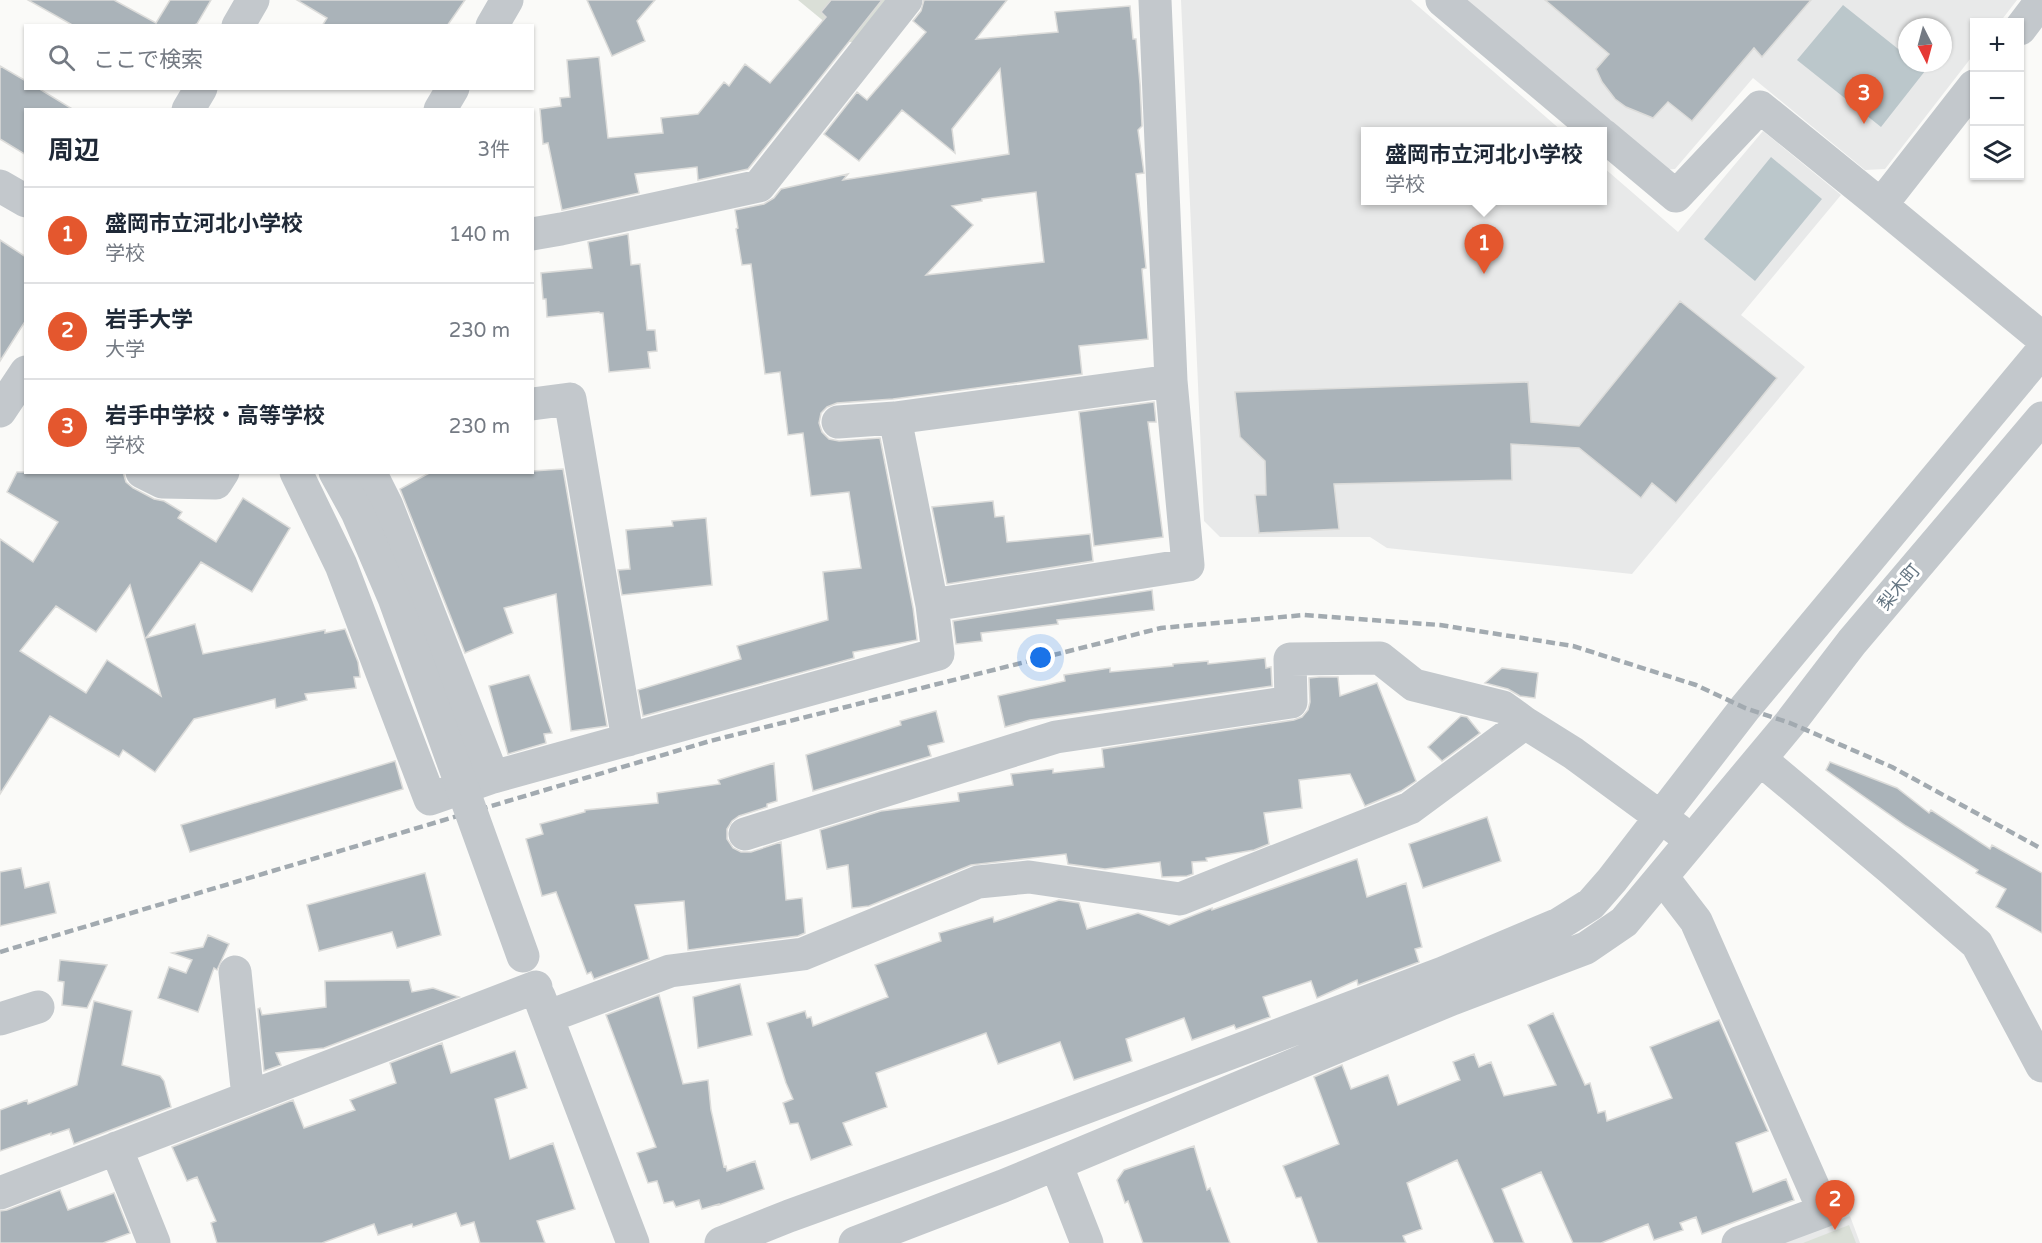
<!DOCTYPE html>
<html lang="ja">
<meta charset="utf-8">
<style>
:root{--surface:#fff;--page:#f6f6f7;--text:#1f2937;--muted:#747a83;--line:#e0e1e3;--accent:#e4572e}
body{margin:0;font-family:"Varela Round","Noto Sans JP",sans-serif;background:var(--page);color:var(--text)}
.controls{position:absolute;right:18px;top:18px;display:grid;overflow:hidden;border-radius:0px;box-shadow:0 2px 4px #0004}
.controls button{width:54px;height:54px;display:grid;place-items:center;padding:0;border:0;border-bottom:2px solid var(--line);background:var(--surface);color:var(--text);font:30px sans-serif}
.compass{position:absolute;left:1898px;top:18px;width:54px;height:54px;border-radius:50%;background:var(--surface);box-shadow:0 2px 4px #0004;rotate:174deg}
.you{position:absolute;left:1041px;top:658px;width:21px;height:21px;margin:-15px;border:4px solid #fff;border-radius:50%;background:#1a73e8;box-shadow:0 0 0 9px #1a73e833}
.badge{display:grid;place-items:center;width:39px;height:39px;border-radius:50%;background:var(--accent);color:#fff;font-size:20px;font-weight:700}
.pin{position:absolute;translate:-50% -50px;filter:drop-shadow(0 2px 3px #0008)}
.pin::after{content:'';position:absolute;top:32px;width:21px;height:18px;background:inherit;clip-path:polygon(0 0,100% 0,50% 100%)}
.popup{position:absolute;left:1361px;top:127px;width:246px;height:78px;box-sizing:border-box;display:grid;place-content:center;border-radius:0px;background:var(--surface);filter:drop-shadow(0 2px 4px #0005);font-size:20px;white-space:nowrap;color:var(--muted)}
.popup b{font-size:22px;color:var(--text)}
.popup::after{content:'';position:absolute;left:50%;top:100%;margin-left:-12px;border:12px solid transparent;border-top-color:var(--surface)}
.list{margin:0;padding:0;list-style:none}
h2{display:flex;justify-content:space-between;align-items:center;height:78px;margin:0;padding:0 24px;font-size:26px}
h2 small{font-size:20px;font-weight:400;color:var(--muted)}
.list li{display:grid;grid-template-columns:39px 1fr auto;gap:18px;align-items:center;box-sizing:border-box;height:96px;padding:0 24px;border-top:2px solid var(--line)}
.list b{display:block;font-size:22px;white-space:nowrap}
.list p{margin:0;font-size:20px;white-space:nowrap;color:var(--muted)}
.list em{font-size:20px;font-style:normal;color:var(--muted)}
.icon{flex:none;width:33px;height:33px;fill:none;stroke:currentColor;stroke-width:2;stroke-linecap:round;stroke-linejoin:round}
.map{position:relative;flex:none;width:2042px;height:1243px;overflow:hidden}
.search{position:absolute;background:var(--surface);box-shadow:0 2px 4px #0004;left:24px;top:24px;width:510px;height:66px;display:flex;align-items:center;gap:15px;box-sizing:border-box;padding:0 21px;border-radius:0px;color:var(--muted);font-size:22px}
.panel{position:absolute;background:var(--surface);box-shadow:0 2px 4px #0004;left:24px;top:108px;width:510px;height:366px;border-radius:0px}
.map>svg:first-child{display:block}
.built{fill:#e8e9e9;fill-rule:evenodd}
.green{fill:#dadfd7}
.water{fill:#bbc7cb}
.building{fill:#aab3b9;stroke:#dcdcda;stroke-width:1.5;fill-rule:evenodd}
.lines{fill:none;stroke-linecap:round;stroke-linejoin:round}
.minor{stroke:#c3c8cc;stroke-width:33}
.rail{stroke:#a2aab0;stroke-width:4.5;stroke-dasharray:9 4.5;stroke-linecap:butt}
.minor-bridge{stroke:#c3c8cc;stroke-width:33}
.labels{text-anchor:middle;stroke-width:6;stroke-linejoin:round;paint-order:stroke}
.street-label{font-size:18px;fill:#657683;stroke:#fff}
</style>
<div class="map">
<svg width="2042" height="1243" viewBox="0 0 2042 1243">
<rect width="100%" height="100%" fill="#fafaf8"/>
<path class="built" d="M1181 0H1411L1562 131 1366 132V200H1603V167L1678 232 1763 131 1841 195 1741 315 1805 367 1632 574 1387 548 1370 537H1220L1204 521Z
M1465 0H2017L2000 22H1974V54L1885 169 1865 170 1753 78 1675 169 1660 170ZM1907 27H1943V63H1907Z
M1850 1216 1860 1243H1779Z"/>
<path class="green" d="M798 0H891L856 42H849Z
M1849 1225 1856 1243H1803Z"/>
<path class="water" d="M1843 5 1907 56V63H1915L1925 71 1881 127 1797 60Z
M1771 157 1822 199 1755 281 1704 239Z"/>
<path class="building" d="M28 0H114L156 23 170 0H211L197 24 191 26H74Z
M297 0H465L447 26H322L327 18Z
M587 0H655L637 21 645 41 612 56Z
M831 0H882L748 169 698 180 697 167 635 174 639 193 562 210 548 143 543 144 540 109 561 106 560 98 570 97 567 60 599 57 608 138 663 133 661 118 698 114 724 82 729 86 745 64 770 83 826 17 821 12Z
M924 0H1007L976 39 1058 32 1055 12 1130 6 1133 39H1136L1140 84 1142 126 1138 130 1144 173 1136 174 1146 268 1142 269 1148 339 1079 346 1082 374 893 399 837 403 827 407 821 413 819 423 822 432 829 439 839 441 880 438 913 608 917 640 853 652 854 658 643 716 638 690 741 659 737 646 828 620 823 572 861 568 849 492 811 496 803 433 788 435 780 372 765 374 751 264 742 265 736 229 738 228 735 210 764 204 774 198 781 189 848 174 843 180 1009 154 1000 69 952 129 955 153 902 110 859 161 824 134 857 92 867 100 926 32 913 21 921 11ZM1036 192 1044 262 926 275 973 225 952 206 982 201V199Z
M1545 0H1811L1762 57 1754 48 1692 121 1668 102 1653 118 1626 107 1615 99 1602 82 1596 69 1609 54Z
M0 66 26 81V88H38L74 110H26V155L0 139Z
M628 234 631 265 640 264 647 330H655L657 351 648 352 650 368 609 372 603 313H600L599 312 547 317 546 299H543L541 273 592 268 588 242Z
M0 240 26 257V320L0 361Z
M1680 301 1777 378 1676 503 1652 483 1641 498 1579 448 1511 444 1512 480 1334 484 1339 529 1259 533 1255 495H1266L1265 461 1240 437 1235 392 1528 382 1531 422 1579 426Z
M1154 402 1156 422H1148L1163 537 1094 546 1079 412Z
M563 469 607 726 571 731 556 594 504 608 513 633 465 653 400 489 431 472H532V471Z
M17 472H123L126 482 133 488 154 499 164 501 182 512 178 518 216 542 243 498 290 528 252 592 201 562 146 638 195 624 203 654 325 630V633L345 629 358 662 360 677H354L356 688 305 694 307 700 276 708 275 699 194 719 155 772 123 750 119 757 50 716 0 794V539L33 562 58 522 7 492ZM130 585 161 696 107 660 86 693 20 651 56 606 96 632Z
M993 501 995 517 1004 516 1007 542 1090 534 1093 561 947 584 932 507Z
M706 518 712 585 622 595 618 570 630 569 626 530 673 526 672 521Z
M1152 590 1154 610 1057 620 1058 624 981 633 982 641 956 644 953 621Z
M1265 658 1266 668 1271 667 1272 686 1030 720 1005 727 998 696 1065 681 1064 675 1110 668V672L1173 666V664L1208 661V664Z
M1502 668 1538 673 1535 698 1520 696 1508 689 1485 683Z
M529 675 552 733 544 734 546 743 508 754 489 686Z
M1319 677H1338L1340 696 1377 683 1416 781 1401 791 1365 806 1350 774 1299 780 1302 808 1264 813 1269 844 1254 850 1206 858 1207 861 1192 862 1193 874 1187 876 1162 877 1160 862 1105 869 1068 864 1066 854 971 865 869 906 852 908 848 865 827 869 820 830 881 811 959 801 958 793 1013 785 1011 774 1053 769V773L1104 767 1102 749 1294 720 1302 717 1308 710 1310 702 1309 678Z
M936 711 944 742 928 746 931 756 813 791 806 755 901 725 900 721Z
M1461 716 1467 717 1480 733 1442 761 1428 747Z
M395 761 403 789 190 852 181 825Z
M1830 762 1897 788 1929 813 1931 810 1990 849 1992 845 2042 873V933L1996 907 2006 889 1976 873 1978 870 1906 826 1826 770Z
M774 763 777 801 767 804V807L739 816 732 821 727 829V839L733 848 741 852H751L781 842 786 900 802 898 805 933 798 936 688 950 684 901 635 905 649 959 594 979 591 972 587 974 556 892 542 896 526 839 543 834 540 824 585 812V810L658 803 657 793 720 784 718 780Z
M1487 817 1501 861 1423 888 1409 844Z
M1357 859 1367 897 1406 883 1422 947 1415 949 1419 962 1358 985 1357 980 1317 998 1311 981 1263 997 1270 1017 1236 1029 1234 1025 1192 1040 1184 1018 1126 1039 1132 1061 1074 1080 1060 1042 998 1064 986 1033 876 1073 887 1107 843 1123 852 1145 811 1160 798 1123 790 1124 783 1103 793 1099 786 1083 767 1023 805 1011 807 1018 811 1017 813 1026 888 997 875 965 941 941 939 933 993 917 994 922 1059 900 1079 903 1087 929 1138 913 1169 925 1212 908V910Z
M21 868 25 888 49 882 56 913 0 926V872Z
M425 873 441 935 397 948 392 932 319 951 307 905Z
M208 935 229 944 217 970 214 968 198 1012 158 998 169 967 186 973 192 960 172 953 203 947Z
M60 960 107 965 87 1008 62 1005 64 982 58 981Z
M409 980 412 992 433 988 459 997 324 1048 276 1053 281 1065 264 1071 258 1009 260 1008 262 1015 326 1007 325 981Z
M740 984 752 1035 698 1048 693 997Z
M659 995 683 1084 708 1080 711 1110 724 1167 726 1166 727 1171 755 1161 764 1189 719 1205V1204L702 1209 699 1200 676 1207 673 1201 664 1203 657 1181 648 1183 637 1153 656 1147 606 1015Z
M94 1001 132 1011 122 1065 160 1076 164 1081 171 1107 74 1144 69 1129 51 1135V1133L0 1151V1110L27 1100 28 1104 77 1085Z
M1553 1013 1585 1085 1590 1083 1598 1113 1605 1111 1607 1121 1672 1098 1650 1047 1719 1020 1768 1131 1736 1143 1753 1192 1786 1179 1794 1200 1702 1234 1696 1217 1680 1223 1683 1230 1654 1240 1648 1224 1601 1243H1573L1541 1172 1502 1189 1524 1243H1494L1457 1160 1407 1183 1422 1229 1403 1236 1406 1243H1318L1301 1197 1296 1198 1283 1166 1339 1144 1314 1077 1342 1065 1351 1089 1388 1075 1398 1105 1460 1080 1453 1062 1474 1054 1479 1067 1491 1062 1504 1096 1556 1085 1528 1025Z
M442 1043 451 1073 515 1051 527 1088 495 1099 510 1159 553 1143 575 1209 537 1221 545 1243H480L474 1222 461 1226 456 1213 413 1227 412 1224 378 1235 374 1224 322 1243H217L211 1223 216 1221 197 1177 187 1181 172 1147 293 1100 304 1128 355 1110 350 1100 396 1083 390 1063Z
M1194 1146 1207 1190 1210 1188 1230 1243H1143L1128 1201 1125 1203 1117 1180 1124 1170Z
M60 1190 68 1210 114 1193 130 1233 103 1243H0V1211L7 1210Z"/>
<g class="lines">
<path class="minor" d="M1442 0 1599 132
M238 26 253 0
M492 26 507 0
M2020 29 2042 0
M1974 86 1881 205 2042 338
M188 110 201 88
M440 110 453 88
M1603 135 1676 196 1760 107 1881 205
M0 186 26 201
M532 234 561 229 759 186 906 0
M532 404 570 399 628 740
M0 411 26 372
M895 418 932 605
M838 422 895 418 1171 381
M142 472 162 482 216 483 223 472
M296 472 341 565 430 799 493 777 387 506 370 472
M1760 759 1890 868 1977 944 2042 1066
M493 777 938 654 932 605 1188 565 1171 381 1155 0
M745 834 1056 737 1291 702 1290 659 1380 658 1414 685 1503 707 1525 723 1573 753 1678 830
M1663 878 1696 921 1824 1211 1738 1243
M235 972 248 1097
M539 996 633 1243
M547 1017 670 971 803 954 978 882 1029 877 1180 899 1410 808 1525 723
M0 1019 38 1007
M116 1148 154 1243
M1056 1164 1087 1243
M0 1193 536 987
M721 1243 789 1216 1007 1137 1443 973 1559 924 1591 904 1612 880 1745 708 2042 351
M855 1243 1003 1186 1452 999 1586 948 1624 922 1790 723 1852 642 2042 418"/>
<path class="rail" d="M0 952 710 741 1161 628 1304 615 1440 625 1573 646 1696 685 1745 708 1790 723 1892 767 2042 849"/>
<path class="minor-bridge" d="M335 472 357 512 394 598 523 956"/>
</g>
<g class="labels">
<g class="street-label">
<text transform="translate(1899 587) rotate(-50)" y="6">梨木町</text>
</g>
</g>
</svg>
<div class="controls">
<button>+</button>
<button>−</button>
<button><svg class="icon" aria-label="layers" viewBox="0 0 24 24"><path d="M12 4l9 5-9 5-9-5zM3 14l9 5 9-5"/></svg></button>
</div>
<svg class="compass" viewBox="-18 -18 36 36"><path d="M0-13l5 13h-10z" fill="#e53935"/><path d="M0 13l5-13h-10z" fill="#747a83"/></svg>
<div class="you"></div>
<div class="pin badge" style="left:1484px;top:274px">1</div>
<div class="popup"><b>盛岡市立河北小学校</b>学校</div>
<div class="pin badge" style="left:1835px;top:1230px">2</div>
<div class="pin badge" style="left:1864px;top:124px">3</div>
<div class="search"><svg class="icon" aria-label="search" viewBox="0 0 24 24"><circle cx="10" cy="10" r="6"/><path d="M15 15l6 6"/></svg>ここで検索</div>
<section class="panel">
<h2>周辺<small>3件</small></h2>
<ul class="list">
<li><span class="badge">1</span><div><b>盛岡市立河北小学校</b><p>学校</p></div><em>140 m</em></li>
<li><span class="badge">2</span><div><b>岩手大学</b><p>大学</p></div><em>230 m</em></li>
<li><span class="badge">3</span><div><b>岩手中学校・高等学校</b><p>学校</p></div><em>230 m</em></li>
</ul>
</section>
</div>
